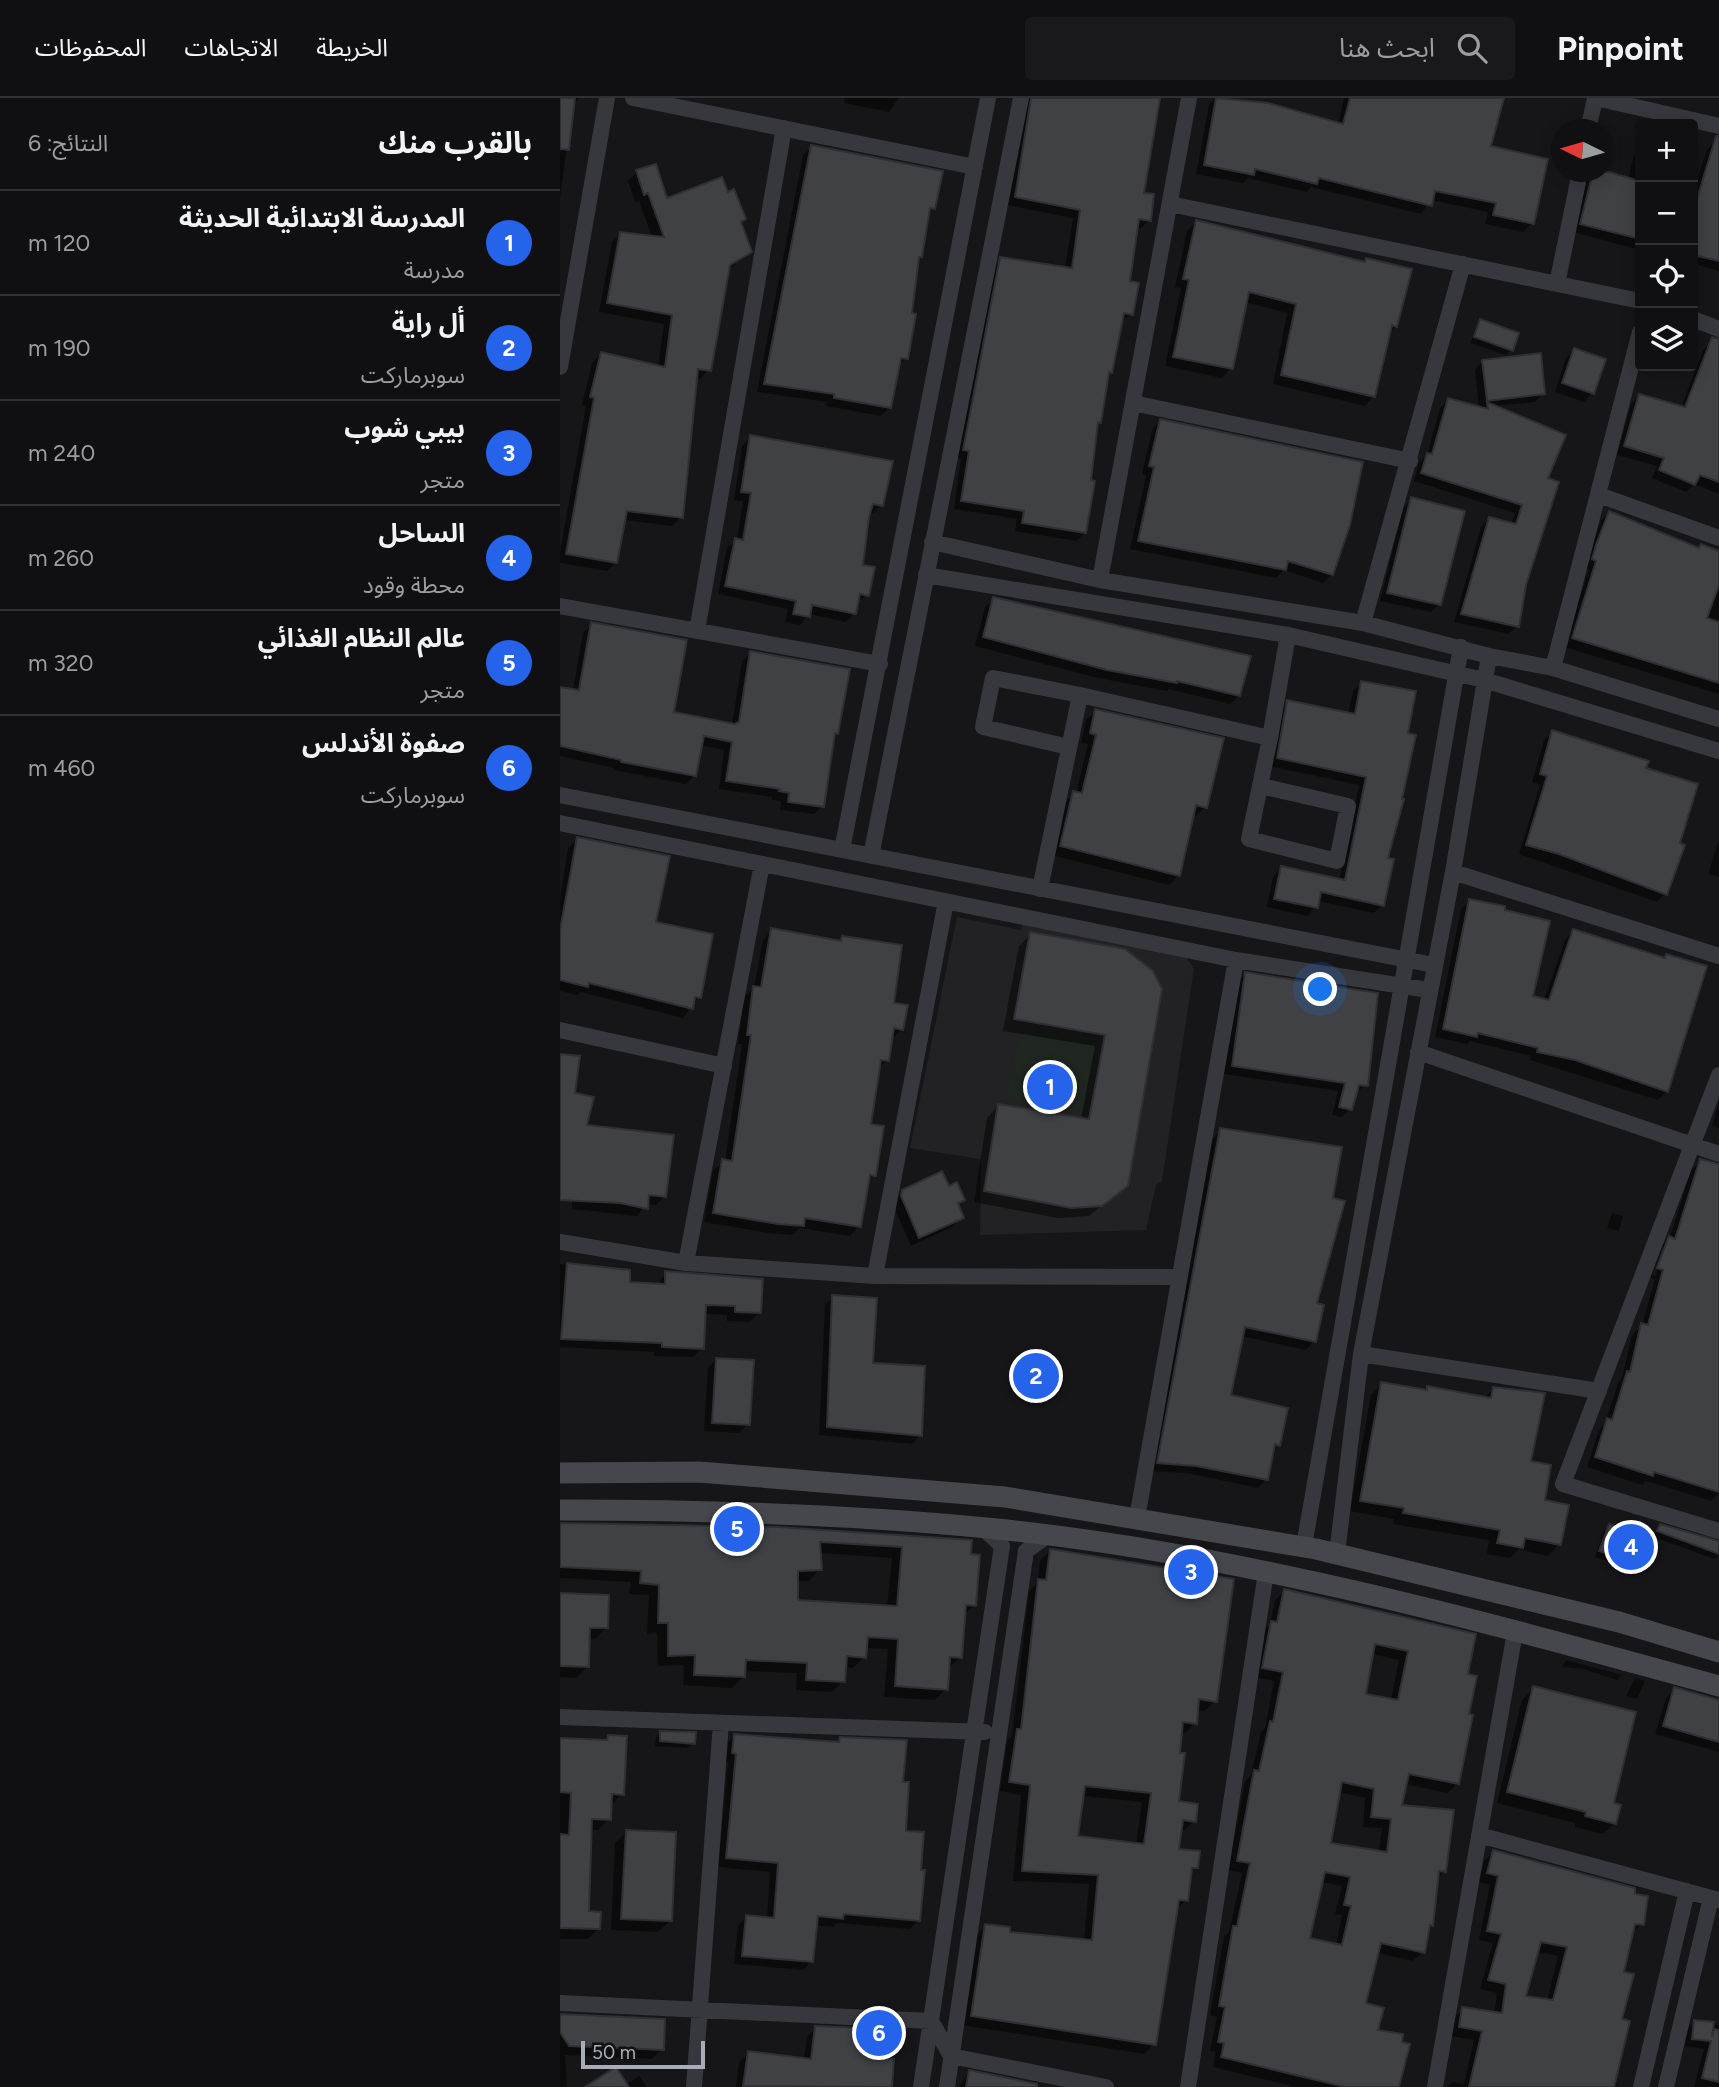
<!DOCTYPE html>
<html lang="ar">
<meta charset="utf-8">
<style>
:root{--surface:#101012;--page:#19191b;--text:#f1f3f6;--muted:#9c9d9f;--line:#303032;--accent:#2563eb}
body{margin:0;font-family:Figtree,"Noto Sans Arabic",sans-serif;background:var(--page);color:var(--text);direction:rtl}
.controls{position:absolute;right:21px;top:21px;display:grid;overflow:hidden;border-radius:7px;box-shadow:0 4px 18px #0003}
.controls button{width:63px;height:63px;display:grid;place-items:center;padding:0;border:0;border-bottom:2px solid var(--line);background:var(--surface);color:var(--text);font:35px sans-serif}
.compass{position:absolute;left:991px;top:21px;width:63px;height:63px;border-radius:50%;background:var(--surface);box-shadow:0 4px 18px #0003;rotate:275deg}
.scale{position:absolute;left:21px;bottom:18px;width:124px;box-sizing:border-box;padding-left:7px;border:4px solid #a8adb8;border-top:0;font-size:19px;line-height:24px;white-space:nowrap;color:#a8adb8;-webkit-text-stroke:5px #111113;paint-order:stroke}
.you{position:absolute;left:761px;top:892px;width:24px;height:24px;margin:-18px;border:5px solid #fff;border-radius:50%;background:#1a73e8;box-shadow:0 0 0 10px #1a73e833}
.badge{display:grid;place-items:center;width:46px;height:46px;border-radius:50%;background:var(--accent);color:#fff;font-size:23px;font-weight:700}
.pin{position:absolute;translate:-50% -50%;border:4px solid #fff;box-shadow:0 2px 7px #0006}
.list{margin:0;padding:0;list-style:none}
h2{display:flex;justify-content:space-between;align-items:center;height:91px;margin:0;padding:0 28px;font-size:30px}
h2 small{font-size:23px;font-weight:400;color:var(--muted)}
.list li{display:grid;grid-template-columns:46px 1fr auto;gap:21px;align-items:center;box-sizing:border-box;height:105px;padding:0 28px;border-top:2px solid var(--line)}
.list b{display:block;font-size:26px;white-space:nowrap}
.list p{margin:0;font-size:23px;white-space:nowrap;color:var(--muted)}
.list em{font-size:23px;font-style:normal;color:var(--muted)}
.icon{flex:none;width:38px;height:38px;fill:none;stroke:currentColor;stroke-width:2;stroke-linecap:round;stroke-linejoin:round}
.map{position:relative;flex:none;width:1159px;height:1989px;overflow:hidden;direction:ltr}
header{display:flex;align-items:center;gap:42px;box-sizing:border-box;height:98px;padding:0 35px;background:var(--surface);border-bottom:2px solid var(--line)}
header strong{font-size:33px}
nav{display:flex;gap:38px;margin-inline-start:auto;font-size:24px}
.search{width:490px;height:63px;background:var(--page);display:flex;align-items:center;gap:18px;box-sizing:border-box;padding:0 24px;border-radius:7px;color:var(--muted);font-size:26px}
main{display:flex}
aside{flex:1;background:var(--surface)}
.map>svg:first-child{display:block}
.built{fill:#222225}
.green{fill:#1e261f}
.shadow{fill:#0007;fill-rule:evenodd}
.building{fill:#404145;stroke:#303034;stroke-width:2;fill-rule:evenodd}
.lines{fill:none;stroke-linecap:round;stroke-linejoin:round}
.minor{stroke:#37383d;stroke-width:16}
.secondary{stroke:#45474d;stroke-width:21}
</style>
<header>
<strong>Pinpoint</strong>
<div class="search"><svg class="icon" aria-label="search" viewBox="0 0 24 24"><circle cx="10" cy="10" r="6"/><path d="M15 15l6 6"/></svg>ابحث هنا</div>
<nav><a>الخريطة</a><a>الاتجاهات</a><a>المحفوظات</a></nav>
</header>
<main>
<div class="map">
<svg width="1159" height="1989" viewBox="0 0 1159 1989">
<rect width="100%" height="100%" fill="#161618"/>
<path class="built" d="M397 819 461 832 463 822 624 856 634 870 602 1083 596 1087 586 1132 420 1137 421 1061 350 1050Z"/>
<path class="green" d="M460 931 538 944 525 1015 446 1000Z"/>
<path class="shadow" d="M0 0H19L12 10 0 100Z
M285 0H339L329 14 284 5Z
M465 0H597L582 96 589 122 581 130H576L568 185 572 216 560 224 550 274 546 278 529 383 525 435 516 443 455 433 457 421 394 411 401 361 396 360 432 170 441 161 505 170 513 120 447 107Z
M655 0H668L778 26 784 0H942L929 50 972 125 963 134 925 126 928 114 871 102 861 116 751 89 747 94 688 80 683 85 636 76 649 7Z
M1080 34V152L1013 134 1027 80 1033 74H1042L1068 81Z
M1155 44 1159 45V173L1133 166V93L1147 52Z
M252 49 373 111 367 117 361 159 357 162 346 260 337 269 330 309 321 318 266 308 267 304 197 294 243 57Z
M77 74 106 102 179 125 190 154 168 171 149 272 140 281 135 280 121 419 112 428 63 422 56 464 47 473 0 465V454L26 308 22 307 32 265 41 256 98 269 104 226 39 214 52 144 61 135 92 139 79 103 75 104 68 83Z
M636 124 803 165 806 162 836 228 828 236 814 298 805 308 713 286 727 215 685 204 671 270 662 280 605 268 621 190 615 189 627 133Z
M921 223 951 252 946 257 910 245Z
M1152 243 1159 246V396L1134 386 1126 394 1092 380 1097 368 1057 357 1071 306 1080 297 1121 310 1143 252Z
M1015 252 1032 295 1024 304 995 294 1006 260Z
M923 263 983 295 975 304 934 308 985 381 957 528 949 536 894 524 921 429 929 421 951 427 955 415 854 383 859 365 867 357 880 310 889 302 919 311 915 272Z
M600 323 772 476 763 485 724 472 716 480 570 451 586 378 582 376 592 332Z
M191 339 321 407 313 415H309L301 468 307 497 296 505 294 515 286 524 249 516 240 527 225 524 228 511 158 496 167 450 177 442 183 403 174 402 182 348Z
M851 401 879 506 871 514 820 503 843 410Z
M1049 415 1138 451 1159 455V596L1004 549 1029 471 1025 470 1028 457 1041 423Z
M434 501 679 598 670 606 609 591 607 593 538 580 415 548 425 509Z
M32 526 112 616 172 627 182 563 191 555 276 635 273 638 263 708 254 716 220 712 221 703 212 702V699L159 691 164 652 140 647 135 677 126 686 53 672 54 670 0 658V590L13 592 23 535Z
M801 585 846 636 826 761 822 807 814 815 758 803 748 818 707 809 713 779 722 770 779 783 799 687 709 668 719 613 728 604 788 616 793 593Z
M536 613 645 709 636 718 632 717 618 778 609 787 491 757 504 704 516 696 528 646 521 645 526 622Z
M993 634 1084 672 1105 796 1097 804 959 756 980 687 972 684 984 642Z
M18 741 93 825 139 899 123 920 21 894 17 897 0 893V801L8 750Z
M1159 742V779L1148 776Z
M909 803 971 899 984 902 1005 842 1013 833 1104 861 1107 858V993L1098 1002 970 962 971 958 910 943 907 946 875 939 901 811Z
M212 832 278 844 283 840 342 931 332 941 327 962 318 971 309 1027 314 1077 307 1085 299 1128 290 1138 240 1130 232 1137 208 1135 144 1124 153 1072 165 1063 182 946H178L184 899 194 889 203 842Z
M471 836 564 852 566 1087 529 1118 498 1120 414 1104 427 1020 438 1008 521 1021 535 948 443 933 459 848Z
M685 876 806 987 795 995 790 1011 782 1019 772 1017 778 993 664 976 677 884Z
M0 957 25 1029 104 1099 96 1107 86 1106 77 1118 12 1111V1099L0 1098Z
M1159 1005V1030L1152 1028Z
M661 1032 754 1243 746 1252 681 1238 669 1299 718 1347 712 1353 706 1381 698 1390 627 1375 590 1373 652 1041Z
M1141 1063 1159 1066V1395L1151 1403 1086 1383 1082 1387 1027 1369 1039 1332 1045 1325 1058 1285 1062 1280 1072 1237 1082 1227 1095 1181 1089 1179 1100 1150 1110 1139 1131 1072ZM1103 1149H1107L1095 1178 1092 1177Z
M388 1090 403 1102 397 1107 402 1119 394 1128 351 1148 333 1107 334 1102 343 1093Z
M1052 1115 1063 1118 1059 1133 1047 1130Z
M0 1166 69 1174 68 1186 97 1187 106 1175 199 1215 190 1224 167 1223V1217L144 1216 142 1250 133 1259 94 1258V1254L0 1249Z
M273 1199 311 1267 360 1337 352 1346 259 1337 265 1207Z
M156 1261 188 1326 179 1335 144 1333 148 1270Z
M822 1286 865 1294 868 1290 924 1300 934 1291 999 1446 988 1458 959 1451 950 1460 927 1456 929 1442 833 1426 834 1421 790 1413 811 1297Z
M0 1427 381 1441 414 1507 404 1517 401 1559 388 1570 386 1591 375 1602 324 1599 328 1551 305 1550V1559L293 1570 284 1569 283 1583 272 1594 236 1592 237 1575 184 1573V1578L172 1590 123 1587 124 1567 98 1568 97 1535 87 1536 89 1497 69 1496 71 1484 0 1480ZM259 1455 332 1460 327 1509 236 1502V1483H249L260 1471Z
M1049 1428 1076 1466 1070 1471 1035 1459 1044 1433Z
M1100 1428 1159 1444V1457L1155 1461 1093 1439Z
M490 1453 655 1603 645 1613 636 1612 635 1625 625 1635 621 1634 617 1705 634 1723 624 1733H620L617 1752 636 1769 629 1776 626 1802 616 1812 594 1946 584 1956 402 1927 416 1838 426 1828 448 1835 524 1843 529 1786 453 1783 461 1697 440 1693 447 1643 452 1638 469 1493 478 1484 480 1462ZM522 1698 582 1704 576 1747 516 1740Z
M725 1493 905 1577 907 1618 898 1685 888 1695 845 1686 840 1709 885 1773 876 1782 872 1827 863 1854 853 1863 817 1855 804 1907 837 1989H736L653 1969 655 1954 650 1953 657 1919 650 1917 664 1839 669 1834 682 1775 668 1772 685 1684 691 1677 701 1634 705 1630 714 1583 693 1579 702 1535 710 1526 715 1502ZM812 1556 839 1562 831 1602 804 1597ZM778 1694 805 1700 803 1729 822 1730 819 1755 769 1746ZM761 1784 782 1788 775 1816 782 1817 776 1847 748 1841Z
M0 1497 46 1530 35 1541H28L27 1569 16 1580 0 1579Z
M1006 1562 1062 1577 1057 1582 1023 1571 1002 1569Z
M1075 1580 1085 1583 1077 1601 1066 1598Z
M974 1590 1052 1706 1055 1725 1043 1736 1015 1729V1725L937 1705 962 1602Z
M1114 1591 1159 1604V1654L1095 1636 1106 1600Z
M101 1635 134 1645 128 1650 95 1648 96 1640Z
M175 1637 276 1646 281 1641 341 1686 344 1735 359 1822 350 1831 277 1825 273 1829 255 1827 252 1863 243 1872 174 1866 178 1828 186 1819 207 1821 210 1774 158 1769 168 1664H164L166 1646Z
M48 1639 62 1696 51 1707 49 1721 38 1732H30L28 1815 39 1830 28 1841H0V1641L44 1643Z
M66 1734 110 1823 98 1834 51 1832 55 1745Z
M933 1754 1082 1826 1071 1835 1062 1875 1052 1989H887L893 1984 904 1986 914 1942 891 1938 894 1920 903 1911 934 1916 937 1895 920 1891 933 1845 919 1842 930 1787 919 1784 924 1763ZM977 1854 998 1858 987 1903 964 1900Z
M0 1917 102 1951 92 1961 5 1957 7 1989H0Z
M1135 1924 1159 1927V1989H1134L1144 1951 1125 1948 1126 1932Z
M256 1930 322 1961 333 1989H176L179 1964 188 1955 244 1962 247 1939Z
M409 1974 473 1989H399Z
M79 1978 87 1989H30L66 1987Z"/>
<path class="building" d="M0 0H15L9 52 0 51Z
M471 0H600L584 95 594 96 591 123 579 121 570 183 579 185 573 217 564 215 552 275 549 274 541 325 538 324 531 382 535 383 526 435 462 425 464 413 401 403 409 353 403 352 440 159 512 170 520 112 455 99Z
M656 0 708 5 783 26 790 0H944L931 48 988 61 974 126 933 117 936 105 875 93 872 108 759 80 757 86 695 71 694 77 644 67Z
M1156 38H1159V163L1133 157V114Z
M251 47 383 73 375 111 370 110 362 159H359L352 215 356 216 348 261 341 260 331 310 274 300V296L204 286Z
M96 66 107 100 162 79 168 94 174 91 186 121 181 124 192 154 170 167 151 273 138 271 123 420 67 413 57 465 6 456 34 300 30 299 41 254 105 269 112 217 47 205 60 134 104 139 88 95 84 97 76 72Z
M1033 74H1049L1080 83V141L1020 126Z
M636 122 805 164 806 160 852 171 837 229 832 227 815 299 721 277 736 206 689 194 673 271 613 259 629 182 623 181Z
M920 221 959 235 953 253 914 239Z
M1152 239 1159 241V384L1140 377 1135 387 1099 372 1104 360 1064 348 1079 296 1125 309Z
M1014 250 1046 261 1034 296 1002 285Z
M981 255 985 296 927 303 922 262Z
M888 300 928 311 927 304 1006 337 988 380 999 384 966 487 959 529 901 516 929 419 956 426 962 407 861 375 867 355 872 356Z
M600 321 803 364 790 427 773 477 728 463 726 472 578 443 594 369 589 368Z
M190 337 333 363 323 408 313 406 309 419 303 467 315 469 309 498 300 496 296 516 252 507 250 519 233 516 236 503 165 488 175 440 183 442 191 395 181 394Z
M851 399 905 413 881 507 827 495Z
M1049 413 1139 450 1141 446 1159 453V487L1147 520 1159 524V585L1012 540 1036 463 1032 461 1036 447Z
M433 499 691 558 680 598 617 583V585L547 572 423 539Z
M31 524 127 542 114 614 175 626 179 624 190 553 290 571 278 636 275 635 264 709 228 704 229 695 219 693 220 691 166 683 172 644 144 638 136 678 61 664V662L0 648V589L19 592Z
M801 583 856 593 848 635 856 637 842 701H844L828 760 834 761 824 808 761 794 758 810 714 801 721 768 785 782 806 679 717 660 727 602 795 616Z
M535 611 664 640 647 710 636 707 620 778 500 748 513 693 522 695 536 637 530 635Z
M992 632 1089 663 1086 670 1138 686 1120 745 1125 747 1107 797 999 756 966 747 987 678 980 676Z
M17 739 110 758 96 824 153 836 141 900 135 899 133 911 29 885 28 889 0 882V832Z
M909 801 945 808V812L990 823 973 898 989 902 1013 831 1105 860 1106 856 1147 868 1108 994 1015 962 977 954 978 950 918 935 917 939 883 931Z
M211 830 281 843 282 838 342 847 334 905 348 907 343 932 334 930 329 963 321 962 311 1026 324 1028 316 1078 310 1077 301 1129 245 1120 244 1128 218 1126 153 1115 162 1061 172 1063 191 937H187L193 888 201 889Z
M470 834 565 851 593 873 602 891 568 1088 542 1108 511 1110 424 1093 438 1006 529 1021 545 937 454 921Z
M685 874 818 895 808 988 799 987 792 1012 779 1009 785 985 672 968Z
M0 956 20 958 15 995 34 999 27 1027 114 1037 106 1099 89 1097 88 1111 60 1105 0 1102Z
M660 1030 782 1049 773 1100 785 1103 757 1205 764 1207 756 1244 685 1229 671 1297 728 1310 720 1348 715 1346 708 1382 636 1368 597 1365Z
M1140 1061 1159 1066V1394L1094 1374 1093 1378 1035 1359 1047 1320 1052 1322 1067 1273 1070 1274 1081 1225 1088 1227 1103 1172 1097 1170 1109 1138 1115 1141Z
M382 1073 389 1088 397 1084 405 1102 398 1105 404 1120 359 1140 341 1098 342 1092Z
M7 1165 70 1172V1184L105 1186V1173L203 1181 201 1215 175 1214V1208L146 1207 144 1251 102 1249V1245L1 1241Z
M272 1197 317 1200 313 1265 365 1268 362 1338 267 1329Z
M156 1260 194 1262 190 1327 152 1325Z
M821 1284 867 1292V1288L931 1300 933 1289 985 1295 971 1363 991 1367 985 1402 1009 1407 1001 1447 965 1440 963 1450 937 1445 940 1432 843 1415 844 1410 800 1403Z
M0 1425 218 1429 412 1442 411 1456 420 1457 416 1508 406 1507 402 1560 390 1559 388 1592 335 1588 338 1541 308 1539 306 1560 287 1558 285 1584 246 1582 247 1565 186 1562 185 1579 134 1577 135 1557 108 1558V1525H98L99 1487 80 1485 81 1473 0 1469ZM260 1444 342 1449 337 1508 238 1502V1473L262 1472Z
M1049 1426 1087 1439 1077 1467 1039 1453Z
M1100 1426 1159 1443V1456L1097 1433Z
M490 1451 674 1481 657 1604 639 1601 637 1626 623 1624 620 1655H625L619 1703 638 1706 636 1724 623 1722 619 1751 640 1753 638 1770H632L628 1803 619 1802 596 1947 411 1918 425 1826 450 1829V1834L532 1842 538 1777 462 1773 470 1687 449 1684 457 1631H461L478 1481 486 1482ZM525 1688 591 1695 584 1746 518 1738Z
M724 1491 916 1536 908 1576 917 1578 909 1616 913 1617 899 1686 849 1676 842 1707 894 1712 886 1774 879 1773 873 1828 870 1827 865 1855 821 1845 806 1905 824 1910 818 1932 843 1936 842 1944 850 1946 839 1989H785L661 1959 664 1945 658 1944 665 1909 659 1908 673 1828H677L690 1765 677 1763 694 1672 699 1673 710 1623 713 1624 723 1574 702 1570 711 1523 717 1524ZM815 1546 848 1553 838 1602 806 1596ZM782 1684 814 1691 811 1719 831 1721 827 1754 771 1745ZM765 1774 790 1779 784 1807 791 1808 782 1847 750 1840Z
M0 1495 49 1497 48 1530H30L29 1569 0 1568Z
M973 1588 1076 1614 1054 1705 1061 1707 1056 1726 1025 1718 1026 1714 947 1694Z
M1114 1589 1159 1602V1644L1103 1628Z
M100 1633 136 1634 135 1646 100 1643Z
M174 1636 279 1644 280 1639 347 1642 343 1684H349L346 1733 364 1734 361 1772H365L360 1823 284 1816 283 1821 258 1818 253 1864 182 1858 186 1817 214 1820 218 1765 166 1760 176 1656 172 1655Z
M48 1637 67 1638 64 1697 52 1696 51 1722 32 1721 29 1813 41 1814 40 1831 0 1830V1736L9 1737 11 1695 0 1694V1640L47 1642Z
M66 1732 116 1734 112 1823 61 1821Z
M933 1752 1075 1790V1796L1088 1798 1084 1827 1075 1826 1064 1874 1074 1876 1062 1921 1070 1923 1054 1989H909L922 1933 899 1929 902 1909 942 1915 946 1886 928 1882 941 1836 927 1833 938 1778 927 1775ZM981 1844 1007 1849 993 1902 966 1898Z
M0 1916 105 1921 104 1952 9 1948 0 1934Z
M1134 1922 1154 1924 1152 1939 1154 1931 1159 1932V1984L1142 1980 1151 1943 1132 1941Z
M255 1928 327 1931 324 1960 334 1961 332 1989 183 1988 188 1953 251 1961Z
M56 1969 69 1989H25Z
M409 1972 477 1986V1989H406Z"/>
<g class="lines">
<path class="minor" d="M73 0 415 69
M1036 0 1159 28
M1028 32 1035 0
M610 106 1080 203
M997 186 1020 74
M1133 221 1159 231
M0 269 47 0
M573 305 850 363
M1039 397 1159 440
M372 444 540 482 803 525 929 558 993 570 1159 621
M366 477 728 537 924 582 1159 653
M540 482 629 0
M0 508 320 566
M803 525 903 166
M137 533 224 30
M993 570 1080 234
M710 640 728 537
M509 649 423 629 433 580 520 597
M0 697 874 867
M0 725 676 862 869 892
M282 752 428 0
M311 758 461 0
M893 774 1159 858
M480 791 520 597 710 640 689 741 777 763 788 708 701 688
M0 932 164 968
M858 954 1159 1056
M1159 977 1003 1386 1159 1433
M0 1144 126 1165 315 1178 619 1179
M126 1165 202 766
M315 1178 386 803
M801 1256 1039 1293
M577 1420 676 862
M744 1448 901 549
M777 1456 801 1256 893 774 929 558
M0 1619 425 1634
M919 1737 1159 1802
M0 1905 371 1923 391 1958 546 1989
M134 1989 161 1625
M361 1989 442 1448 422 1429
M387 1989 466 1453 487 1438
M628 1989 706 1474
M875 1989 955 1534
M1081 1989 1127 1793
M1106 1989 1151 1800"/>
<path class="secondary" d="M0 1375 139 1374 445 1399 756 1451 1059 1524 1159 1554
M0 1412C146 1412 292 1416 437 1431 682 1456 922 1523 1159 1588"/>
</g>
</svg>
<div class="controls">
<button>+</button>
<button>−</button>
<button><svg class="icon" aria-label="locate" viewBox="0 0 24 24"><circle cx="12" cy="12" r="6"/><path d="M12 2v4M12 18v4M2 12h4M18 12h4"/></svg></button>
<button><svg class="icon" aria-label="layers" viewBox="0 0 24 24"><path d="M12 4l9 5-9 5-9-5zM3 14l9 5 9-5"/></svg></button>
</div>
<svg class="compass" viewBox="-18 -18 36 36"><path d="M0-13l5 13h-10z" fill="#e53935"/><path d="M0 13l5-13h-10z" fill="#9c9d9f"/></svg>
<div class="scale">50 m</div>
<div class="you"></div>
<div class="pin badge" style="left:490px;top:989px">1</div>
<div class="pin badge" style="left:476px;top:1278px">2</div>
<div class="pin badge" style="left:631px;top:1474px">3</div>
<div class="pin badge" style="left:1071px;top:1449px">4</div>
<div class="pin badge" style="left:177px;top:1431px">5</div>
<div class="pin badge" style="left:319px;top:1935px">6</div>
</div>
<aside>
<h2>بالقرب منك<small>النتائج: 6</small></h2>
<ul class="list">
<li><span class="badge">1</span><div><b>المدرسة الابتدائية الحديثة</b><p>مدرسة</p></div><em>120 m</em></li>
<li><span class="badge">2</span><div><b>أل راية</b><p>سوبرماركت</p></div><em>190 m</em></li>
<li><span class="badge">3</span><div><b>بيبي شوب</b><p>متجر</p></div><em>240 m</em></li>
<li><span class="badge">4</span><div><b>الساحل</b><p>محطة وقود</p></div><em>260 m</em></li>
<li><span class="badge">5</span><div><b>عالم النظام الغذائي</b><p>متجر</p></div><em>320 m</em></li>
<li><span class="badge">6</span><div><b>صفوة الأندلس</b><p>سوبرماركت</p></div><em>460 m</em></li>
</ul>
</aside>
</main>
